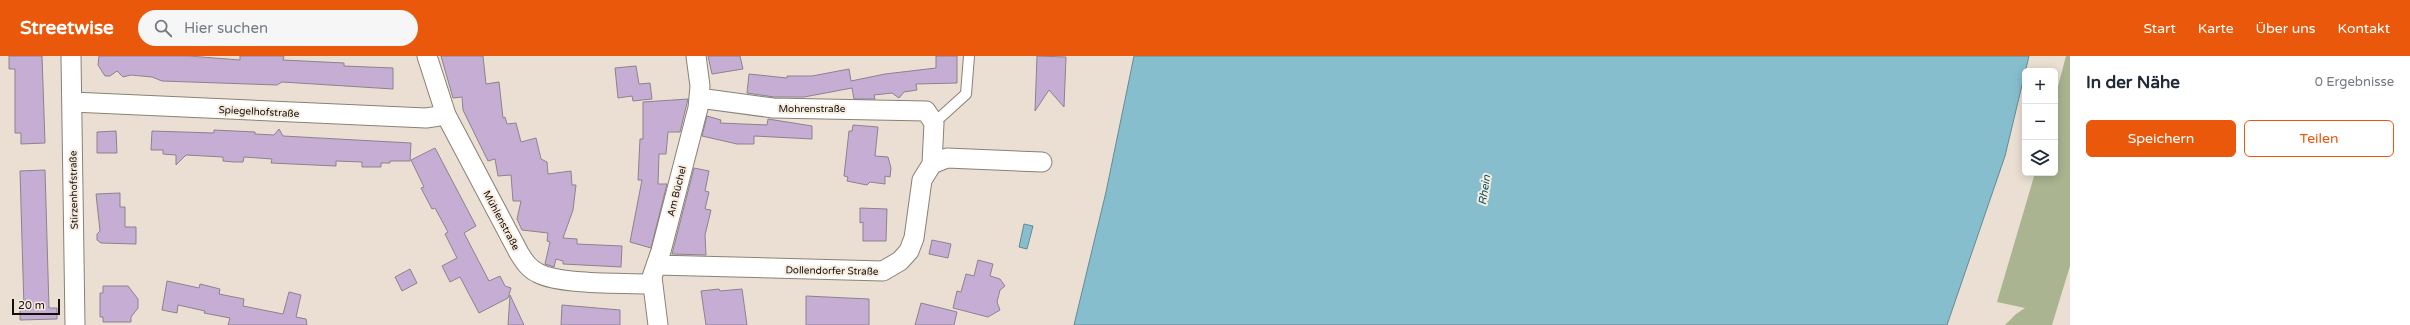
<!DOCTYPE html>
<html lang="de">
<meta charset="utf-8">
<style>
:root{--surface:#fff;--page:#f6f6f7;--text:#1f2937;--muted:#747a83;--line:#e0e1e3;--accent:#ea580c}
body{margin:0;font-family:"Varela Round",sans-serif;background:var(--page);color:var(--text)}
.controls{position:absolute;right:12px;top:12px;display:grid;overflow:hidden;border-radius:6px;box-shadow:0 2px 10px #0003}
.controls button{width:36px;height:36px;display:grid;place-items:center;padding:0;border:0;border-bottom:1px solid var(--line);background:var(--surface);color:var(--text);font:20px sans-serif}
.scale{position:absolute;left:12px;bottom:10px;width:48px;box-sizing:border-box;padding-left:4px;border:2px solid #13100b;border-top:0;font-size:11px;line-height:14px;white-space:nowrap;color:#13100b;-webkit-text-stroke:3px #f7ecdf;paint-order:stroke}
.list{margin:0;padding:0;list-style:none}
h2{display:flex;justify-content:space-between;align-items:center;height:52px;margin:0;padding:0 16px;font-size:17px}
h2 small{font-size:13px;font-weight:400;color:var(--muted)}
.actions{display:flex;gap:8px;padding:12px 16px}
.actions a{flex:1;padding:9px 0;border:1px solid var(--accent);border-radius:6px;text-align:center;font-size:14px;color:var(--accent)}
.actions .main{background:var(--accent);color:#fff}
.icon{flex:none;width:22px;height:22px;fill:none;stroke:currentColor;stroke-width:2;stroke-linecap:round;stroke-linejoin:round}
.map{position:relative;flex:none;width:2070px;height:269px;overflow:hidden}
header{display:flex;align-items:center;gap:24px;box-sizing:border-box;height:56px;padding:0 20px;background:var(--accent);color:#fff}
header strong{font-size:19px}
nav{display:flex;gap:22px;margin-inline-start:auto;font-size:14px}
.search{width:280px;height:36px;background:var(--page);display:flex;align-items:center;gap:10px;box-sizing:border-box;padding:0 14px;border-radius:22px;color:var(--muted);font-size:15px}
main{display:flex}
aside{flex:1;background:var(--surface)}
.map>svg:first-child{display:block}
.green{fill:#abb491}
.water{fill:#87bece;stroke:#648a94}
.building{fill:#c6add4;stroke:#8a838f}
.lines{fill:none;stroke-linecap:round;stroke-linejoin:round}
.service-casing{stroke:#8a8074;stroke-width:12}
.minor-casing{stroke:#8a8074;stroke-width:21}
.service{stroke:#fff;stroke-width:10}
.minor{stroke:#fff;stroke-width:19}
.labels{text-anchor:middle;stroke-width:4;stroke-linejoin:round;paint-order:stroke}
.street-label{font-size:10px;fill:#13100b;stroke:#f7ecdf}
.water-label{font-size:11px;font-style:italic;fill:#055667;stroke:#f7ecdf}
</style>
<header>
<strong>Streetwise</strong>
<div class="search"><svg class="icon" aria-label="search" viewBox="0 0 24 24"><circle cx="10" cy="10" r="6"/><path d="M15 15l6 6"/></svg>Hier suchen</div>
<nav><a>Start</a><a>Karte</a><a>Über uns</a><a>Kontakt</a></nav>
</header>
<main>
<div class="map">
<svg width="2070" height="269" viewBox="0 0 2070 269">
<rect width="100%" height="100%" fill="#eadfd2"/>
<path class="green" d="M2066 0H2070V210L2052 269H2005L2016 258 2025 252 1997 246 2035 117H2055V42Z"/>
<path class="water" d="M1134 0H2029L2005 100 1947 269H1074L1106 136Z
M1024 168 1033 170 1027 193 1019 191Z"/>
<path class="building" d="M9 0H42L45 87 21 88V77H15V13H9Z
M99 0H189L240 4V0H284L283 4 344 7V10L393 12V33L298 27 282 26 277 29 162 25 152 21 131 19 123 21 117 15 110 20H105L98 9Z
M441 0H483L486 28 499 26 503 62 505 61 507 68 516 67 521 86 536 82 541 103 547 106 548 118 571 115 572 129H576L573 154 563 182 577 183V188L622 190 621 211 563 208V205L556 203 554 211 545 208 550 186 547 185 548 177 522 174 517 163 521 145H513L511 119 498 120 495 103 488 105 463 54 462 41 453 42Z
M708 0H740L743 13 712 18Z
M936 0H957V27L916 28 917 34 904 36 899 42 892 37 874 39 875 43H854L852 32 804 41H774L747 37 749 18 787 22V20H812L849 13 851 25 885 18 936 12Z
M1037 0 1066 1 1064 51 1049 34 1035 55Z
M636 10 639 28 650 27 652 43 633 45 632 40 618 42 615 12Z
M688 43 680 76H668L666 98H659L658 128H667L651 192 630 186 642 124H638L640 83H643V46Z
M707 60 721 64 720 67 767 69 768 63 812 70V83L754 80V88H737L702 80Z
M853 69 878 71 875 100 888 101 891 112 890 121 885 120V128L870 126 867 129 847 125 848 121 844 120 849 75H852Z
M279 73 283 80 411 87 410 105H390V107H381V111H362V106L336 105V110L271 107 272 103 244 101 243 106H234L223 105V101L186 99 176 109V99L163 98V94H151L152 75 214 77V74L255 76V78L274 79Z
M116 75 117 97H97V76Z
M435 92 476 170 464 177 489 225 500 220 505 230 511 232 508 242 479 257 460 221 450 226 442 210 457 202 445 178 448 176 435 152 432 153 421 132 424 131 411 104Z
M694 112 709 115 705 135 709 136 705 153 711 154 705 179 706 199 672 198Z
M45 114 49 252H57V263L20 264V252H24L20 115Z
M120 137V151H125V171H136V188L101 187 97 184V178L100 175 96 138Z
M860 152 887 153 886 185H863V166L860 167Z
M932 184 951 188 948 202 929 198Z
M978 204 993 208 990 220 1000 223 1005 230 1000 234 997 246 1000 254 988 261 953 252 957 235 961 236 966 218 974 220Z
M410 213 417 227 402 235 395 221Z
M167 225 199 232 200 228 220 233 219 238 244 243 243 250 283 258 289 236 301 239 296 261 306 263 307 269H228L230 262 204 257 205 255 178 249 177 257 162 254Z
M103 230H128L138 243V252L131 261V266H103V261H100V237H103Z
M719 233 720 235 742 233 747 269H706L701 235Z
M510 239 524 269H508Z
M806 240 869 243V269H806Z
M921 247 957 256 954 269H915Z
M562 249 620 254V269H561Z"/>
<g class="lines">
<defs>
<path id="service" d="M934 67 966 38 969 0"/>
<path id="minor" d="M71 0 75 269
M427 0 446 59 519 197C524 205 529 213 538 217 560 229 625 227 652 228
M72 46 426 62 446 59
M932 108 947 102 1042 106
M656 209 883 215 900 205 909 195 914 182 922 124 932 108 934 67 926 55 773 52 699 42
M658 269 652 221 661 195 698 52 700 30 696 0"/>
</defs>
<use href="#service" class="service-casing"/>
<use href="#minor" class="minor-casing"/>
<use href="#service" class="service"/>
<use href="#minor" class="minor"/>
</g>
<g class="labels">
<g class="street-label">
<text x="812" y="56">Mohrenstraße</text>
<text transform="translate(259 55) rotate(3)" y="4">Spiegelhofstraße</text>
<text transform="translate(73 134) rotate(-91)" y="4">Stirzenhofstraße</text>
<text transform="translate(676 135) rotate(-76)" y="4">Am Büchel</text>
<text transform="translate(502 164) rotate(62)" y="4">Mühlenstraße</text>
<text transform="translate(832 214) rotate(1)" y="4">Dollendorfer Straße</text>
</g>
<g class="water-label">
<text transform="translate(1484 134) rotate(-82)" y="4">Rhein</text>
</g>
</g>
</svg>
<div class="controls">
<button>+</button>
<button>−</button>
<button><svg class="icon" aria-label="layers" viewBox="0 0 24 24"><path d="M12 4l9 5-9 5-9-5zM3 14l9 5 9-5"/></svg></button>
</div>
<div class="scale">20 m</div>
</div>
<aside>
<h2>In der Nähe<small>0 Ergebnisse</small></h2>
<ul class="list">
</ul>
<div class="actions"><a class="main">Speichern</a><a>Teilen</a></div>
</aside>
</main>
